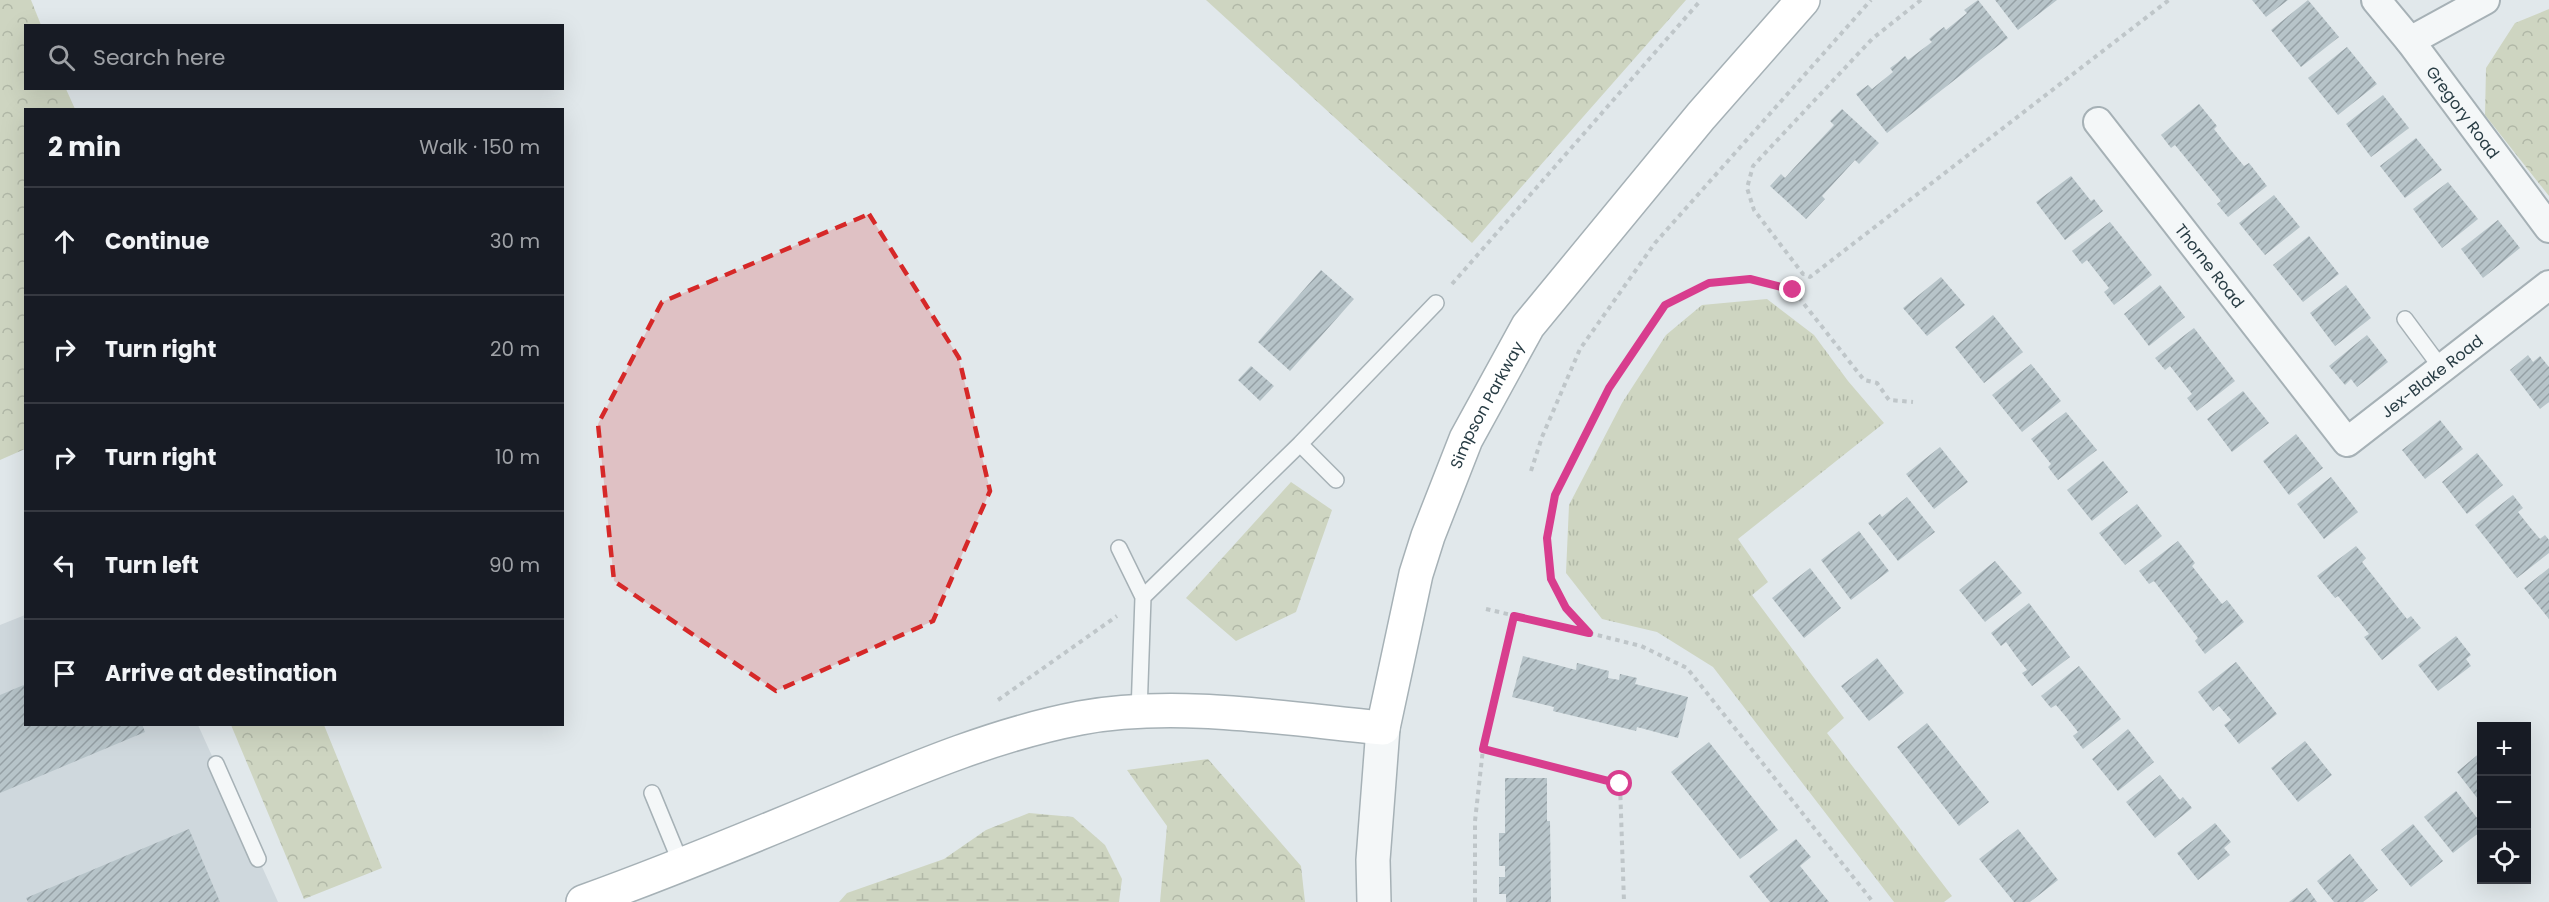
<!DOCTYPE html>
<meta charset="utf-8">
<style>
:root{--surface:#171b24;--page:#20242c;--text:#f1f3f6;--muted:#9ea1a6;--line:#363941}
body{margin:0;font-family:Poppins,sans-serif;background:var(--page);color:var(--text)}
.controls{position:absolute;right:18px;bottom:18px;display:grid;overflow:hidden;border-radius:0px;box-shadow:0 6px 24px #0002}
.controls button{width:54px;height:54px;display:grid;place-items:center;padding:0;border:0;border-bottom:2px solid var(--line);background:var(--surface);color:var(--text);font:30px sans-serif}
.stop{position:absolute;width:18px;height:18px;margin:-14px;border:4px solid #d83d8e;border-radius:50%;background:#fff}
.stop.end{background:#d83d8e;border-color:#fff;box-shadow:0 2px 6px #0008}
.list{margin:0;padding:0;list-style:none}
h2{display:flex;justify-content:space-between;align-items:center;height:78px;margin:0;padding:0 24px;font-size:26px}
h2 small{font-size:20px;font-weight:400;color:var(--muted)}
.list li{display:grid;grid-template-columns:39px 1fr auto;gap:18px;align-items:center;box-sizing:border-box;height:108px;padding:0 24px;border-top:2px solid var(--line)}
.list b{display:block;font-size:22px;white-space:nowrap}
.list em{font-size:20px;font-style:normal;color:var(--muted)}
.icon{flex:none;width:33px;height:33px;fill:none;stroke:currentColor;stroke-width:2;stroke-linecap:round;stroke-linejoin:round}
.map{position:relative;flex:none;width:2549px;height:902px;overflow:hidden}
.search{position:absolute;background:var(--surface);box-shadow:0 6px 24px #0002;left:24px;top:24px;width:540px;height:66px;display:flex;align-items:center;gap:15px;box-sizing:border-box;padding:0 21px;border-radius:0px;color:var(--muted);font-size:22px}
.panel{position:absolute;background:var(--surface);box-shadow:0 6px 24px #0002;left:24px;top:108px;width:540px;height:618px;border-radius:0px}
.map>svg:first-child{display:block}
.built{fill:#cfd8dd}
.grass{fill:url(#grass-tufts)}
.forest{fill:url(#forest-crowns)}
.wetland{fill:url(#wetland-marsh)}
.building{fill:url(#building-hatch)}
.lines{fill:none;stroke-linecap:round;stroke-linejoin:round}
.service-casing{stroke:#a6b1b6;stroke-width:18}
.minor-casing{stroke:#a6b1b6;stroke-width:32}
.tertiary-casing{stroke:#a6b1b6;stroke-width:36}
.secondary-casing{stroke:#a6b1b6;stroke-width:36}
.path{stroke:#bfc6c9;stroke-width:4;stroke-dasharray:4.5 4.5;stroke-linecap:butt}
.service{stroke:#f4f7f8;stroke-width:15}
.minor{stroke:#f4f7f8;stroke-width:28}
.tertiary{stroke:#f4f7f8;stroke-width:33}
.secondary{stroke:#fff;stroke-width:33}
.route{stroke:#d83d8e;stroke-width:8}
.marked{fill:#d62828;fill-opacity:0.2;stroke:#d62828;stroke-width:4.5;stroke-dasharray:12 8;stroke-linejoin:round}
.labels{text-anchor:middle;stroke-width:5;stroke-linejoin:round;paint-order:stroke}
.street-label{font-size:16px;fill:#283c44;stroke:#f1f6f8}
</style>
<div class="map">
<svg width="2549" height="902" viewBox="0 0 2549 902">
<defs>
<pattern id="grass-tufts" width="24" height="20" patternUnits="userSpaceOnUse" patternTransform="scale(1.5)"><rect width="24" height="20" fill="#ced5c1"/><path d="M3 7l-1-3M5 7V3M7 7l1-3M15 17l-1-3M17 17v-4M19 17l1-3" fill="none" stroke="#b1b8a7"/></pattern>
<pattern id="forest-crowns" width="20" height="18" patternUnits="userSpaceOnUse" patternTransform="scale(1.5)"><rect width="20" height="18" fill="#ced5c1"/><path d="M2 6a3 3 0 1 1 6 0M12 15a3 3 0 1 1 6 0" fill="none" stroke="#b1b8a7"/></pattern>
<pattern id="wetland-marsh" width="20" height="14" patternUnits="userSpaceOnUse" patternTransform="scale(1.5)"><rect width="20" height="14" fill="#ced5c1"/><path d="M1 5h8M5 5V1M11 12h8M15 12V8" fill="none" stroke="#b1b8a7"/></pattern>
<pattern id="building-hatch" width="6" height="6" patternUnits="userSpaceOnUse" patternTransform="scale(1.5)"><rect width="6" height="6" fill="#b7c4c9"/><path d="M-1 1l2-2M0 6l6-6M5 7l2-2" fill="none" stroke="#95a0a5"/></pattern>
</defs>
<rect width="100%" height="100%" fill="#e1e8eb"/>
<path class="built" d="M25 615 26 724 198 725 278 902H0V625Z"/>
<path class="grass" d="M1767 299 1814 335 1848 381 1884 423 1738 539 1768 582 1752 595 1844 718 1827 733 1952 896 1944 902H1894L1713 667 1657 632 1602 619 1566 573 1569 505 1622 403 1666 335 1702 305Z"/>
<path class="forest" d="M0 0H31L41 25 26 26V88L66 89 75 109 26 110 25 449 0 460Z
M1206 0H1686L1472 243Z
M2549 9V196L2485 115 2486 68 2515 23Z
M1291 482 1332 510 1296 612 1236 641 1186 598Z
M231 725H324L382 868 304 899Z
M1208 759 1301 866 1305 902H1160L1167 826 1127 770Z"/>
<path class="wetland" d="M1029 813 1073 817 1105 845 1122 879 1119 902H839L847 893 944 859 986 830Z"/>
<path class="building" d="M1978 0 2008 38 1887 133 1856 94 1868 85 1872 89 1893 72 1890 68 1897 63 1905 56 1908 60 1932 42 1929 39 1936 33 1944 27 1946 30 1967 13 1964 10Z
M1995 0H2057L2018 30Z
M2252 0H2288L2266 17Z
M2308 0 2339 37 2301 67 2271 30Z
M2347 47 2377 84 2338 115 2308 78Z
M2383 95 2409 128 2371 157 2346 124Z
M2199 104 2217 126 2214 129 2229 148 2244 166 2249 163 2267 186 2228 217 2217 204 2221 201 2175 145 2171 148 2161 135Z
M1842 109 1879 143 1859 164 1855 160 1822 196 1825 199 1806 219 1770 186 1781 174 1785 178 1793 169 1834 125 1830 121Z
M2416 138 2442 170 2405 198 2380 166Z
M2071 176 2091 201 2094 199 2103 211 2065 240 2036 202Z
M2448 182 2478 219 2442 248 2413 209Z
M2274 195 2300 227 2265 255 2239 223Z
M2498 220 2520 248 2483 278 2461 249Z
M2110 222 2152 275 2114 305 2104 292 2109 288 2087 260 2082 264 2072 251Z
M2309 236 2339 274 2303 302 2273 265Z
M1321 270 1354 299 1290 371 1258 342Z
M1941 277 1965 305 1927 336 1903 308Z
M2160 285 2185 317 2149 346 2124 314Z
M2346 285 2371 318 2335 346 2310 313Z
M1993 315 2023 352 1984 383 1955 347Z
M2194 328 2235 381 2197 411 2187 398 2192 394 2170 366 2165 370 2155 358Z
M2367 335 2388 362 2357 387 2351 379 2345 385 2329 366Z
M2528 355 2533 362 2540 356 2549 367V402L2540 409 2510 370Z
M2031 364 2061 401 2022 432 1992 395Z
M1251 366 1274 386 1260 401 1238 380Z
M2243 391 2269 423 2232 452 2207 419Z
M2066 412 2097 450 2058 480 2048 467 2051 464 2031 439Z
M2440 420 2463 449 2425 479 2402 450Z
M2296 434 2323 468 2289 495 2263 461Z
M1940 447 1968 482 1934 509 1906 474Z
M2477 453 2503 485 2467 514 2442 482Z
M2103 461 2128 492 2092 521 2067 490Z
M2331 477 2358 512 2324 539 2297 504Z
M2513 495 2523 508 2518 512 2529 526 2540 539 2545 535 2549 540V553L2517 578 2475 525Z
M1907 497 1935 532 1898 561 1868 523 1880 514 1882 517Z
M2137 504 2162 536 2125 565 2099 533Z
M1859 531 1889 571 1851 600 1821 560Z
M2178 541 2195 563 2192 566 2222 604 2227 600 2244 622 2205 654 2195 641 2198 638 2154 581 2149 584 2139 571Z
M2356 546 2366 558 2362 562 2407 619 2411 616 2421 628 2382 660 2364 637 2369 634 2338 596 2335 598 2317 576Z
M1995 561 2022 593 1985 622 1959 590Z
M1810 568 1841 608 1804 638 1772 598Z
M2549 568V619L2524 588Z
M2029 603 2070 657 2032 686 2022 673 2027 670 2016 656 2006 642 2001 646 1991 633Z
M2456 636 2471 655 2466 659 2471 666 2438 691 2418 665Z
M1523 656 1576 670 1577 663 1609 671 1608 678 1619 680 1620 674 1637 678 1635 684 1688 697 1678 738 1637 727 1636 731 1607 724 1553 711 1554 707 1512 697Z
M1877 658 1904 693 1869 721 1841 686Z
M2236 662 2277 714 2239 744 2224 725 2231 720 2219 706 2213 711 2198 692Z
M2079 666 2121 719 2083 749 2073 736 2078 732 2067 718 2056 705 2051 708 2041 696Z
M26 684V724H142L145 732 0 793V695Z
M1927 723 1989 802 1959 826 1897 747Z
M2128 729 2154 762 2118 791 2092 759Z
M2305 741 2332 775 2298 802 2271 768Z
M1709 742 1778 830 1740 859 1671 772Z
M2481 752V803L2457 772Z
M2160 775 2180 800 2183 797 2192 808 2155 838 2126 802Z
M1505 778H1547V821H1550L1551 902H1506V894H1499V877H1505V866H1499V833H1505Z
M2456 791 2481 823V831L2453 853 2424 817Z
M2215 823 2231 842 2224 848 2230 855 2198 880 2177 853Z
M2413 824 2443 861 2411 887 2381 850Z
M189 829 220 902H28L26 898Z
M2018 829 2058 880 2030 902H2014L1979 859Z
M1796 839 1811 857 1800 866 1829 902H1770L1749 876Z
M2350 854 2378 890 2363 902H2334L2317 881Z
M2307 888 2317 902H2289Z"/>
<g class="lines">
<defs>
<path id="service" d="M2405 319 2442 369
M1300 444 1336 480
M1119 548 1143 597
M1139 713 1143 597 1300 444 1436 303
M216 764 258 859
M652 793 682 866"/>
<g id="minor">
<path id="s1" d="M2376 0 2410 41 2549 228"/>
<path d="M2410 41 2485 0"/>
<path id="s2" d="M2098 122 2347 442 2549 285"/>
</g>
<path id="tertiary" d="M1374 902 1373 860 1383 728"/>
<g id="secondary">
<path id="s3" d="M583 902C664 873 744 840 823 807 907 772 991 735 1080 718 1176 700 1287 719 1383 728L1416 574 1428 536 1466 439 1528 326 1701 116 1803 0"/>
</g>
</defs>
<use href="#service" class="service-casing"/>
<use href="#minor" class="minor-casing"/>
<use href="#tertiary" class="tertiary-casing"/>
<use href="#secondary" class="secondary-casing"/>
<path class="path" d="M1921 0 1872 39 1753 166 1747 188 1754 210 1803 274 1810 277 2169 0
M1452 284 1701 0
M1793 290 1864 380 1877 383 1889 400 1913 402
M1531 471 1542 437 1580 349 1655 243 1871 0
M1486 609 1589 633 1566 608 1550 579 1547 538 1555 495 1609 388 1665 305 1709 283 1750 280 1793 290 1803 274
M1589 633 1641 646 1687 668 1873 902
M998 700 1117 616
M1483 749 1620 784 1624 902
M1475 902V821L1483 749 1514 616"/>
<use href="#service" class="service"/>
<use href="#minor" class="minor"/>
<use href="#tertiary" class="tertiary"/>
<use href="#secondary" class="secondary"/>
</g>
<g class="lines">
<path class="route" d="M1620 784 1483 749 1514 616 1589 633 1566 608 1551 579 1547 538 1555 495 1609 388 1665 305 1709 283 1750 279 1793 290"/>
</g>
<path class="marked" d="M869 214 959 358 990 491 933 621 776 691 614 581 598 424 662 302Z"/>
<g class="labels">
<g class="street-label">
<text dy="6" stroke="none"><textPath href="#s1" startOffset="142">Gregory Road</textPath></text>
<text dy="6" stroke="none"><textPath href="#s2" startOffset="182">Thorne Road</textPath></text>
<text dy="6" stroke="none"><textPath href="#s2" startOffset="513">Jex-Blake Road</textPath></text>
<text dy="6" stroke="none"><textPath href="#s3" startOffset="1176">Simpson Parkway</textPath></text>
</g>
</g>
</svg>
<div class="controls">
<button>+</button>
<button>−</button>
<button><svg class="icon" aria-label="locate" viewBox="0 0 24 24"><circle cx="12" cy="12" r="6"/><path d="M12 2v4M12 18v4M2 12h4M18 12h4"/></svg></button>
</div>
<div class="stop" style="left:1620px;top:784px"></div>
<div class="stop end" style="left:1793px;top:290px"></div>
<div class="search"><svg class="icon" aria-label="search" viewBox="0 0 24 24"><circle cx="10" cy="10" r="6"/><path d="M15 15l6 6"/></svg>Search here</div>
<section class="panel">
<h2>2 min<small>Walk · 150 m</small></h2>
<ul class="list">
<li><svg class="icon" aria-label="ahead" viewBox="0 0 24 24"><path d="M12 20V5M6 11l6-6 6 6"/></svg><div><b>Continue</b></div><em>30 m</em></li>
<li><svg class="icon" aria-label="right" viewBox="0 0 24 24"><path d="M7 20v-9h11M14 6l5 5-5 5"/></svg><div><b>Turn right</b></div><em>20 m</em></li>
<li><svg class="icon" aria-label="right" viewBox="0 0 24 24"><path d="M7 20v-9h11M14 6l5 5-5 5"/></svg><div><b>Turn right</b></div><em>10 m</em></li>
<li><svg class="icon" aria-label="left" viewBox="0 0 24 24"><path d="M17 20v-9H6M10 6l-5 5 5 5"/></svg><div><b>Turn left</b></div><em>90 m</em></li>
<li><svg class="icon" aria-label="arrive" viewBox="0 0 24 24"><path d="M6 21V4h12l-3 4 3 4H6"/></svg><div><b>Arrive at destination</b></div></li>
</ul>
</section>
</div>
